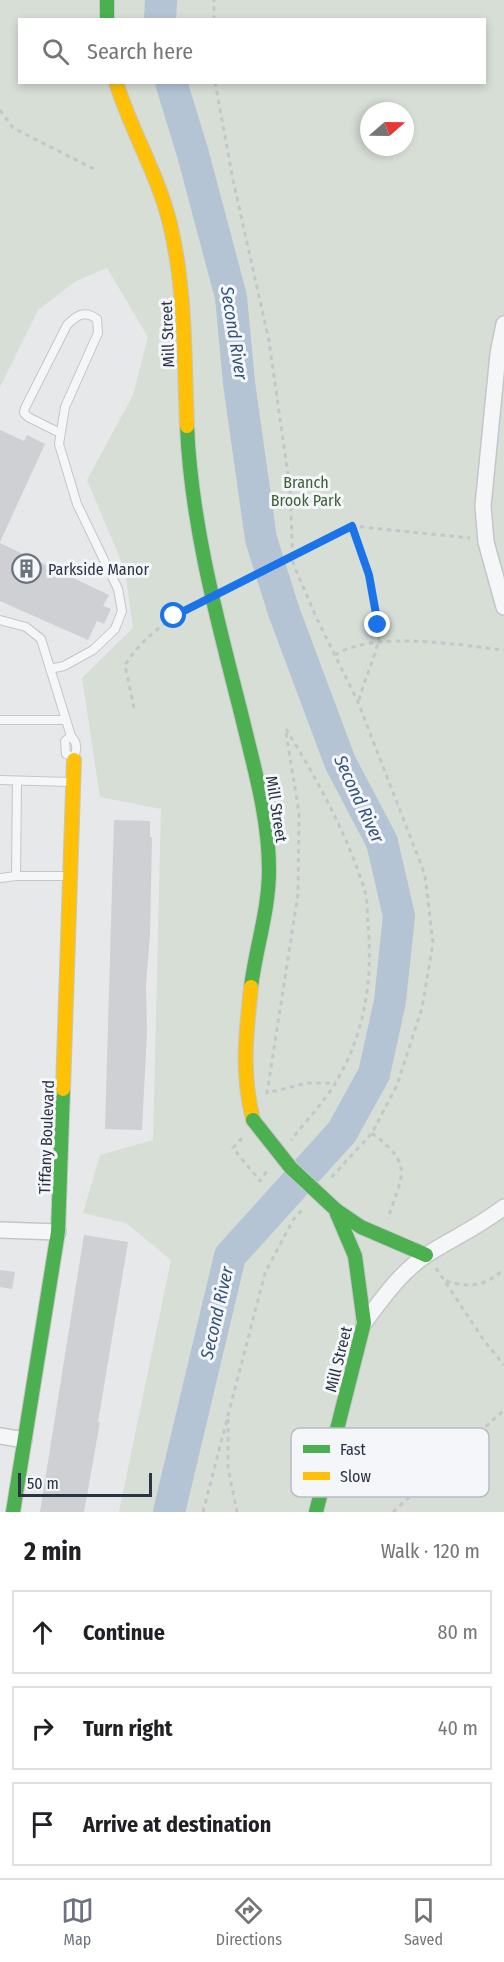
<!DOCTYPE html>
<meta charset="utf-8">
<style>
:root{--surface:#fff;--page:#f6f6f6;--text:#202124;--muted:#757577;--line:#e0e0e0;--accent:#6c737f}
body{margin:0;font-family:"Fira Sans Condensed",sans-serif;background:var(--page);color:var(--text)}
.compass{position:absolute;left:360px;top:102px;width:54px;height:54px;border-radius:50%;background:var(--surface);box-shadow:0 3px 9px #0003;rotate:70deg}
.scale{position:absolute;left:18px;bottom:15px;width:134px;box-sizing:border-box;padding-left:6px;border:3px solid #2b3445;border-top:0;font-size:16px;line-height:21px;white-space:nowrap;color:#2b3445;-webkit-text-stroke:4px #f4f6f9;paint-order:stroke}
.stop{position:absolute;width:18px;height:18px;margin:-14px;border:4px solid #1a73e8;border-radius:50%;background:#fff}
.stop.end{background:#1a73e8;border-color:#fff;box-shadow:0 2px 6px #0008}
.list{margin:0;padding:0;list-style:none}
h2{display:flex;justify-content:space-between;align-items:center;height:78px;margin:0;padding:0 24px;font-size:26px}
h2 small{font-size:20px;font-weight:400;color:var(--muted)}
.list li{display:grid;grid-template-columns:39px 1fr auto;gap:18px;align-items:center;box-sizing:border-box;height:84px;margin:0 12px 12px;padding:0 12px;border:2px solid var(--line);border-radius:0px}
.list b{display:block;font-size:22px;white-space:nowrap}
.list em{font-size:20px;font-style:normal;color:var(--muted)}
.icon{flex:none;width:33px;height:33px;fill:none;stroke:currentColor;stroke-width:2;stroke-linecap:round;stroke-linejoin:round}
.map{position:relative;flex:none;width:504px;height:1512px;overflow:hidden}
.search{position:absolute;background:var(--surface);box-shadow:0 3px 9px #0003;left:18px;right:18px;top:18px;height:66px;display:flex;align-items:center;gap:15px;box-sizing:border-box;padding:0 21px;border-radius:0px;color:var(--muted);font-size:22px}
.sheet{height:366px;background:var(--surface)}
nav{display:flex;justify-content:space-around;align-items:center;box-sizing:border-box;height:84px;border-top:2px solid var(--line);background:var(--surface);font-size:16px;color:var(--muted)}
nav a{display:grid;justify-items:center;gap:3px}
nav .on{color:var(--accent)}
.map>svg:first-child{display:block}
.green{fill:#d6ded6;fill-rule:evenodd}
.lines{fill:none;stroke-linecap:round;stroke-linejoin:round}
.river{stroke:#b4c4d5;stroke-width:32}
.building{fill:#ced0d3}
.lane-casing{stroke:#c4c6c8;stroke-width:10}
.street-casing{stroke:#c4c6c8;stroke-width:18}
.fast-casing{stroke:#c4c6c8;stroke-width:16}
.slow-casing{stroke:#c4c6c8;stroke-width:16}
.path{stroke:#c5c6ca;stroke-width:3;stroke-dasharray:4.5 4.5;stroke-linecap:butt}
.lane{stroke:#f5f6f7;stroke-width:8}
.street{stroke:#f5f6f7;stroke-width:15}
.fast{stroke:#4caf50;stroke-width:14}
.slow{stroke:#ffc107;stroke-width:14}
.fast-bridge-casing{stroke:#c4c6c8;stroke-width:16;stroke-linecap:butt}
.path-bridge{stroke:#c5c6ca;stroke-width:3;stroke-dasharray:4.5 4.5;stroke-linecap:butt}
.fast-bridge{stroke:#4caf50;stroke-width:14}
.route{stroke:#1a73e8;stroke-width:8}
.labels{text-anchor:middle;stroke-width:6;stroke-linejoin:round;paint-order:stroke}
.street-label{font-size:16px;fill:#2b3445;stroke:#f4f6f9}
.park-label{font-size:16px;fill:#3f6138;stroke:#f4f6f9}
.poi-label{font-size:16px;fill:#2b3445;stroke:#f4f6f9;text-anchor:start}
.water-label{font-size:18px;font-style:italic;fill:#34527a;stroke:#f4f6f9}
.key{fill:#f4f6f9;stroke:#b8bcc3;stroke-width:1.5}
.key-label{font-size:16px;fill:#2b3445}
</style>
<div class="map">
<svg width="504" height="1512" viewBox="0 0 504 1512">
<rect width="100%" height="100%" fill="#e6e8ea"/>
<path class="green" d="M0 0H504V1512H119L171 1260 126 1223 83 1213 100 1155 153 1140 161 809 100 797 82 678 133 628 125 570 87 480 133 395 148 337 107 268 76 281 38 310 0 387ZM20 20H484V82H20ZM369 111H405V147H369Z"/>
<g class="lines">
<path class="river" d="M160 20 161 0
M169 1512 230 1256 342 1132 374 1074 390 1001 399 916 382 842 340 762 284 612 261 539 239 383 231 297 193 154 171 82"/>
</g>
<path class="building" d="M0 430 24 441 27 435 45 444 0 542Z
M0 543 109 595 103 606 111 609 104 624 97 621 88 640 0 601Z
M114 820 150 821V837H152L150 934 146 984 147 1032 142 1130 105 1129Z
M84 1235 128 1242 98 1422H100L84 1512H40Z
M0 1270 15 1272 12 1289 0 1287Z"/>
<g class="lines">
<defs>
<path id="lane" d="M0 620 26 627 41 639 71 736C78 744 77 749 74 758
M50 669 64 666 93 650 115 629 122 611 118 589 77 504 59 444 65 407 98 333 97 319C84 310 77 315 67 325L25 408 24 413 28 417 60 433
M0 720H66
M71 736 65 741 66 754 73 757
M0 780 70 782
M16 876 17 781
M0 878 16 876H70"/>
<path id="street" d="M504 324 498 354 483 506 486 542 504 607
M0 1230 58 1232
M364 1323C382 1299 401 1271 428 1254 453 1238 480 1226 504 1207
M0 1436 24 1440"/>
<path id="fast" d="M107 0V20
M187 426C191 523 217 619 241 713 253 764 269 816 269 870 269 910 256 947 251 987
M336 1210 361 1227 426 1255
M13 1512 58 1232 63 1089
M316 1512 364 1323 355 1256 335 1209"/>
<path id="slow" d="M116 82C131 131 158 174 170 224 186 290 184 359 187 426
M251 987C246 1037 241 1070 253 1120
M63 1089 74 760"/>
</defs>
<use href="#lane" class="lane-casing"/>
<use href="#street" class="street-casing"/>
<use href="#fast" class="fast-casing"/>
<use href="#slow" class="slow-casing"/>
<path class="path" d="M214 20V0
M215 82 233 180 269 341 290 489 293 563 316 617 358 702 425 875 433 943 422 1008 397 1085 372 1133 330 1179
M0 110 13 128 96 170
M335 655C376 630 457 645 504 650
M359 700C364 681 373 662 378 643 385 615 362 553 352 526L470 538
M134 708 125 665C140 641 163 623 187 609
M286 729C317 779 346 832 364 888 368 899 367 913 368 924 373 980 365 1033 336 1082 324 1102 306 1121 291 1140
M286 733 299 813 298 894 267 1093 307 1083H336
M372 1133C416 1167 401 1175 388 1219
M242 1138 233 1148 260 1181 267 1171
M436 1268 485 1342 504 1365
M446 1281C471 1288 484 1287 504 1269
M228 1419V1468L237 1512
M203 1512 265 1273 293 1220 303 1209
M393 1512 504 1410"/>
<use href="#lane" class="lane"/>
<use href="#street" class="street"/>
<use href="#fast" class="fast"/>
<use href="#slow" class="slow"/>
<defs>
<path id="fast-bridge" d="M253 1120 291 1168 335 1209"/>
</defs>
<use href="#fast-bridge" class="fast-bridge-casing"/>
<path class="path-bridge" d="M187 609 352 526"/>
<use href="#fast-bridge" class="fast-bridge"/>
</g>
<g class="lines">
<path class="route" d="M174 616 352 526 369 575 378 625"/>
</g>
<defs>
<symbol id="building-ring" viewBox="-11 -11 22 22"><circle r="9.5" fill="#f4f6f9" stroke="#6c737f" stroke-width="1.5"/><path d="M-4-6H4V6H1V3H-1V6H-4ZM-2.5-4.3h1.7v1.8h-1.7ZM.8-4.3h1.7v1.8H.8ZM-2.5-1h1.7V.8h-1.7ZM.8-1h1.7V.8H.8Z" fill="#6c737f"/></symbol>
</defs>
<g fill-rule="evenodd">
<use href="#building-ring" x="10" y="552" width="33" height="33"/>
</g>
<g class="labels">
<g class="street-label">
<text transform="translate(167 334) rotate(-92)" y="6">Mill Street</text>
<text transform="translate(277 809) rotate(81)" y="6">Mill Street</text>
<text transform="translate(46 1137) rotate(-88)" y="6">Tiffany Boulevard</text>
<text transform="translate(338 1359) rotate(-76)" y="6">Mill Street</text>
</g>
<g class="park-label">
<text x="306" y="488">Branch<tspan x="306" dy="18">Brook Park</tspan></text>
</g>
<g class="poi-label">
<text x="48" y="575">Parkside Manor</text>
</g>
<g class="water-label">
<text transform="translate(234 333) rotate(81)" y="6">Second River</text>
<text transform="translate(359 799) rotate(65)" y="6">Second River</text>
<text transform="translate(217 1313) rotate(-77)" y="6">Second River</text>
</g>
</g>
<rect x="291" y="1428" width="198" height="69" rx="9" class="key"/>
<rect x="303" y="1445" width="27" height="8" fill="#4caf50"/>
<rect x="303" y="1472" width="27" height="8" fill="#ffc107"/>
<g class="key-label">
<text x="340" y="1455">Fast</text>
<text x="340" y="1482">Slow</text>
</g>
</svg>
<svg class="compass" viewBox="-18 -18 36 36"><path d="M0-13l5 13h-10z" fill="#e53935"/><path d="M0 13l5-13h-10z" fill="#757577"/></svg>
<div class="scale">50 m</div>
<div class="stop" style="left:174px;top:616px"></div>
<div class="stop end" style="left:378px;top:625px"></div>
<div class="search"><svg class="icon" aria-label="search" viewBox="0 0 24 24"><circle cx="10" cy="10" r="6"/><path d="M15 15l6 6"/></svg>Search here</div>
</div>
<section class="sheet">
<h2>2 min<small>Walk · 120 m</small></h2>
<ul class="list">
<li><svg class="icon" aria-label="ahead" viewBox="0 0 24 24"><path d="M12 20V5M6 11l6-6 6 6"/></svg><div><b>Continue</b></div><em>80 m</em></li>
<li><svg class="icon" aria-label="right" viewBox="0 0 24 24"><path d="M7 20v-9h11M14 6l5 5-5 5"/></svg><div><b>Turn right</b></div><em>40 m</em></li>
<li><svg class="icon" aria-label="arrive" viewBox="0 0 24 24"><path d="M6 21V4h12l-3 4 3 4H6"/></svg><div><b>Arrive at destination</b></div></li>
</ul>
</section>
<nav>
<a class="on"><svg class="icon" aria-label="map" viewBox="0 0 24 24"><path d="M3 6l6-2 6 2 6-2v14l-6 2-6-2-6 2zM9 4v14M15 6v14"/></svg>Map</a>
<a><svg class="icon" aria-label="directions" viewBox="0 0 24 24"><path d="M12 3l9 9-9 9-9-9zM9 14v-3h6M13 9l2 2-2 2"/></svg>Directions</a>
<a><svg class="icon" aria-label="saved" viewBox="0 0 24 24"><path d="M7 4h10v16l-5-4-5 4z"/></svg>Saved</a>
</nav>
